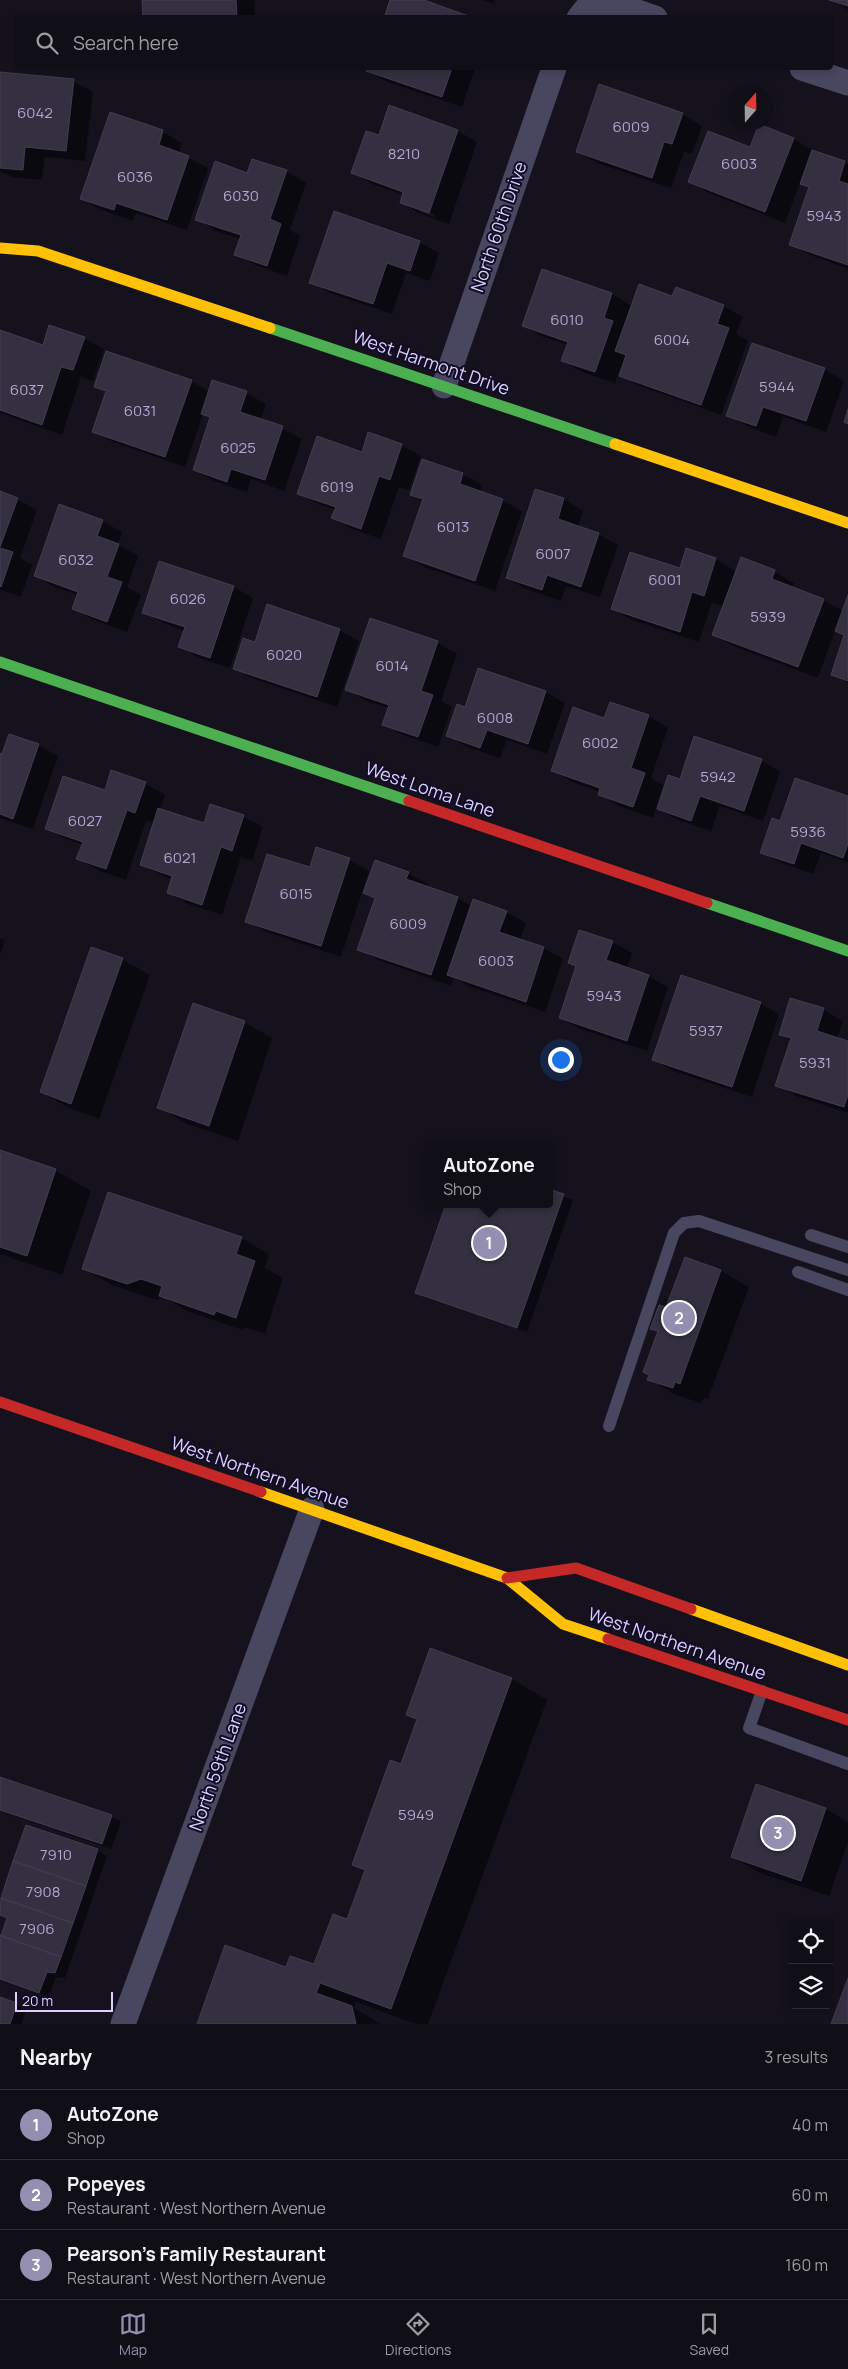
<!DOCTYPE html>
<meta charset="utf-8">
<style>
:root{--surface:#100e16;--page:#1e1c23;--text:#f1f3f6;--muted:#9c9ca1;--line:#302e35;--accent:#948eb0}
body{margin:0;font-family:Manrope,sans-serif;background:var(--page);color:var(--text)}
.controls{position:absolute;right:15px;bottom:15px;display:grid;overflow:hidden;border-radius:5px;box-shadow:0 2px 8px #0003}
.controls button{width:45px;height:45px;display:grid;place-items:center;padding:0;border:0;border-bottom:1px solid var(--line);background:var(--surface);color:var(--text);font:25px sans-serif}
.compass{position:absolute;left:728px;top:85px;width:45px;height:45px;border-radius:50%;background:var(--surface);box-shadow:0 2px 8px #0003;rotate:20deg}
.scale{position:absolute;left:15px;bottom:12px;width:98px;box-sizing:border-box;padding-left:5px;border:2px solid #d9d0ff;border-top:0;font-size:14px;line-height:18px;white-space:nowrap;color:#d9d0ff;-webkit-text-stroke:4px #120c24;paint-order:stroke}
.you{position:absolute;left:560px;top:1059px;width:18px;height:18px;margin:-12px;border:4px solid #fff;border-radius:50%;background:#1a73e8;box-shadow:0 0 0 8px #1a73e833}
.badge{display:grid;place-items:center;width:32px;height:32px;border-radius:50%;background:var(--accent);color:#fff;font-size:16px;font-weight:700}
.pin{position:absolute;translate:-50% -50%;border:2px solid #fff;box-shadow:0 1px 5px #0006}
.popup{position:absolute;left:425px;top:1143px;width:128px;height:65px;box-sizing:border-box;display:grid;place-content:center;border-radius:5px;background:var(--surface);filter:drop-shadow(0 1px 4px #0005);font-size:16px;white-space:nowrap;color:var(--muted)}
.popup b{font-size:19px;color:var(--text)}
.popup::after{content:'';position:absolute;left:50%;top:100%;margin-left:-10px;border:10px solid transparent;border-top-color:var(--surface)}
.list{margin:0;padding:0;list-style:none}
h2{display:flex;justify-content:space-between;align-items:center;height:65px;margin:0;padding:0 20px;font-size:21px}
h2 small{font-size:16px;font-weight:400;color:var(--muted)}
.list li{display:grid;grid-template-columns:32px 1fr auto;gap:15px;align-items:center;box-sizing:border-box;height:70px;padding:0 20px;border-top:1px solid var(--line)}
.list b{display:block;font-size:19px;white-space:nowrap}
.list p{margin:0;font-size:16px;white-space:nowrap;color:var(--muted)}
.list em{font-size:16px;font-style:normal;color:var(--muted)}
.icon{flex:none;width:28px;height:28px;fill:none;stroke:currentColor;stroke-width:2;stroke-linecap:round;stroke-linejoin:round}
.map{position:relative;flex:none;width:848px;height:2024px;overflow:hidden}
.search{position:absolute;background:var(--surface);box-shadow:0 2px 8px #0003;left:15px;right:15px;top:15px;height:55px;display:flex;align-items:center;gap:12px;box-sizing:border-box;padding:0 18px;border-radius:5px;color:var(--muted);font-size:19px}
.sheet{height:275px;background:var(--surface)}
nav{display:flex;justify-content:space-around;align-items:center;box-sizing:border-box;height:70px;border-top:1px solid var(--line);background:var(--surface);font-size:14px;color:var(--muted)}
nav a{display:grid;justify-items:center;gap:2px}
nav .on{color:var(--accent)}
.map>svg:first-child{display:block}
.shadow{fill:#0007;fill-rule:evenodd}
.building{fill:#343041;stroke:#423c53}
.lines{fill:none;stroke-linecap:round;stroke-linejoin:round}
.lane{stroke:#494660;stroke-width:12}
.street{stroke:#494660;stroke-width:25}
.fast{stroke:#4caf50;stroke-width:11}
.slow{stroke:#ffc107;stroke-width:11}
.jam{stroke:#c62828;stroke-width:11}
.labels{text-anchor:middle;stroke-width:4;stroke-linejoin:round;paint-order:stroke}
.number-label{font-size:15px;fill:#b0a8d0}
.street-label{font-size:18px;fill:#d9d0ff;stroke:#120c24}
</style>
<div class="map">
<svg width="848" height="2024" viewBox="0 0 848 2024">
<rect width="100%" height="100%" fill="#15121e"/>
<path class="shadow" d="M143 0H254L255 18H144Z
M483 0H495L494 4Z
M830 0H848V10L847 9Z
M368 68H475L462 107 387 82 367 71Z
M73 81 93 92 85 161 45 157 42 180 11 177 0 171V87Z
M390 107 458 131 477 142 449 224 421 214 401 203 404 195 372 184 353 172 380 137ZM420 209 435 214 434 217 420 212Z
M110 114 163 132 182 143 179 153 208 168 187 230 136 213 133 221 101 210 81 199Z
M682 114 702 126 692 154 684 152 671 188 597 163 577 152Z
M759 126 794 139 813 151 848 164V269L810 255 791 244 810 188 800 183 785 223 709 193 689 181 751 149Z
M286 171 306 183 290 230 300 236 287 276 255 265 235 254 241 239 216 231 197 219 248 174Z
M419 242 439 253 430 281 406 273 392 314 330 293 311 282Z
M543 270 612 294 632 306 673 298 723 306 743 317 736 334 748 341 721 415 640 386 620 375 623 366H621L615 383 582 372 562 361 568 345 543 337 524 326Z
M0 332 44 346 84 338 104 349 93 381 81 377 62 435 0 413Z
M824 369 844 381 826 432 783 417 776 437 747 426 728 415Z
M191 381 210 392 246 393 266 404 260 420 282 428 302 439 284 491 251 479 247 492 214 481 194 470 211 419 203 414 185 467 113 442 93 431 107 393 95 386Z
M401 445 421 456 409 490 399 487 381 539 352 529 333 518 336 510 318 504 298 493 362 453Z
M423 461 463 474 482 485 480 493 502 500 522 511 495 591 424 567 405 555 423 501 412 494Z
M0 493 17 499 37 510 20 558 32 565 21 597 0 590Z
M564 499 583 511 578 527 598 534 618 545 600 597 566 586 561 601 526 589 507 578Z
M102 521 122 532 118 544 138 556 127 587 141 595 127 632 93 620 74 608 78 595 54 587 35 575Z
M687 550 716 559 737 572 742 559 775 572 794 583 792 588 823 600 843 611 848 598V683L832 674 845 636 835 630 818 678 733 646 713 634 724 607 712 602 699 642 632 620 613 609 681 570Z
M234 587 253 598 230 668 199 658 180 646 185 631 163 623 144 612Z
M371 620 438 643 457 654 441 701 452 707 438 747 403 735 384 724 389 708 366 701 347 689Z
M339 630 359 641 337 707 254 679 234 668 255 644Z
M546 692 565 703 547 754 507 740 500 758 467 747 448 735 465 709Z
M611 703 649 716 668 728 651 778 663 785 653 818 619 806 599 795 600 792 572 782 553 771 605 720Z
M38 745 58 756 33 829 0 818V755Z
M761 760 780 772 763 821 720 806 711 831 678 820 658 809 680 780Z
M145 783 165 795 160 810 205 824 243 816 263 827 252 861 241 857 222 915 188 904 168 892 172 880 141 865 155 823 146 821 126 880 97 870 78 858 83 845 66 839 47 828 106 791Z
M848 797V863L821 853 813 874 781 863 762 852 781 822Z
M317 849 350 860 369 871 341 957 266 932 247 921 310 869Z
M408 873 428 884 427 887 458 898 472 906 506 912 526 923 520 940 544 948 563 959 545 1012 468 986 454 977 451 986 378 960 359 949 376 899 365 893Z
M0 938 5 941 0 955Z
M612 942 632 953 627 968 648 976 668 987 647 1051 580 1029 560 1018Z
M122 959 150 975 99 1119 69 1108 41 1092Z
M791 999 824 1010 843 1021 837 1039 848 1042V1113L796 1096 777 1085 791 1041 780 1035Z
M760 1003 779 1014 752 1097 673 1071 654 1059Z
M244 1022 272 1038 238 1141 187 1124 159 1107Z
M0 1152 55 1170 91 1191 62 1275 0 1254Z
M549 1190 573 1200 527 1332 426 1298 417 1292 549 1204Z
M241 1238 269 1254 265 1268 283 1278 265 1334 244 1327 243 1330 189 1312 163 1297 156 1300 112 1285 83 1268Z
M685 1258 721 1271 749 1287 708 1399 704 1398 701 1403 676 1395 648 1379 659 1332 652 1328 666 1309Z
M431 1650 512 1679 547 1700 428 2024H416L356 2002 354 2008 381 2024H198L286 1969 315 1966 348 1920 365 1872 353 1865 402 1766 418 1721 407 1714Z
M0 1779 111 1816 121 1822 111 1849 0 1811Z
M756 1786 826 1809 848 1822V1842L829 1896 760 1873 732 1857Z
M27 1826 98 1850 107 1856 65 1978 56 1977 49 1997 0 1980V1937H2L8 1919 0 1915V1905Z
M0 1998 26 2009 22 2024H0Z"/>
<path class="building" d="M142 0H236L237 18H143Z
M390 0H424L474 18H384Z
M829 0H848V6Z
M367 68H452L442 97 366 71Z
M0 72 74 79 66 151 25 147 23 170 0 168Z
M599 84 683 113 672 144 664 142 652 178 576 152Z
M389 105 458 130 429 213 400 203 403 192 351 173 366 131 379 135Z
M110 112 163 130 159 145 189 156 167 220 116 203 114 210 80 199Z
M759 124 794 138 765 212 688 182 708 131 750 147Z
M812 150 845 161 839 181 848 184V265L789 245 809 187 800 184Z
M252 159 287 170 270 219 281 224 267 266 234 255 241 235 195 220 215 161 247 173Z
M334 211 420 241 410 271 387 263 373 304 309 283Z
M542 269 612 293 604 318 613 321 595 372 561 361 568 342 522 326Z
M639 284 672 296 676 287 724 305 717 324 729 328 701 405 619 376 626 355 615 351Z
M49 325 85 337 73 370 61 367 42 425 0 410V330L43 345Z
M752 343 825 368 806 421 763 407 756 426 726 416Z
M106 351 192 380 165 457 92 432 106 391 94 387Z
M212 380 247 391 240 412 283 426 265 480 231 469 227 482 193 470 210 417 201 414Z
M848 409V424L844 422Z
M368 432 402 444 390 480 379 476 361 529 331 518 336 507 297 494 317 436 362 452Z
M422 459 463 473 460 484 503 499 475 581 403 556 423 499 410 495Z
M535 489 564 498 558 519 599 533 581 587 547 575 542 590 506 578Z
M0 491 18 498 0 547Z
M59 504 103 520 97 536 119 544 107 577 122 582 107 622 72 609 78 592 34 576Z
M0 548 13 552 1 587 0 586Z
M686 548 716 558 704 596 692 592 680 632 611 609 630 552 680 568Z
M741 557 775 570 772 579 824 599 798 667 712 635Z
M159 561 234 586 210 658 178 647 185 627 142 613Z
M848 595V681L831 675 844 635 835 631Z
M267 604 340 629 317 697 233 669 243 638 255 642Z
M370 618 438 641 421 691 433 695 418 737 382 725 389 705 345 690Z
M478 668 546 691 528 744 487 730 480 748 446 736 457 704 465 707Z
M610 702 649 715 631 768 645 773 633 807 598 795 600 788 551 771 573 707 604 718Z
M9 734 39 744 13 819 0 814V753L2 754Z
M694 736 762 759 744 811 700 796 691 821 657 809 668 775 680 779Z
M111 770 146 782 135 813 127 810 106 869 76 859 83 842 45 829 63 776 105 790Z
M795 778 848 796V844L843 858 801 843 794 864 760 853 772 818 780 821Z
M210 804 244 815 232 851 221 847 202 905 167 893 172 876 140 865 158 808 204 823Z
M316 847 350 858 321 946 245 922 267 854 310 867Z
M375 860 409 872 406 879 458 897 431 975 357 950 375 898 363 893Z
M473 899 507 911 499 932 544 947 526 1002 447 975Z
M579 930 613 941 606 960 649 975 627 1041 559 1018 576 966 568 963Z
M91 947 123 958 71 1104 40 1092Z
M681 975 761 1002 732 1087 652 1060Z
M790 998 824 1008 817 1031 848 1041V1094L844 1107 775 1086 791 1038 779 1035Z
M193 1003 245 1021 209 1126 157 1108Z
M0 1150 56 1169 27 1256 0 1247Z
M549 1189 564 1194 517 1328 415 1293 446 1204H549Z
M108 1192 242 1237 236 1254 255 1261 236 1318 216 1311 214 1315 159 1296 162 1286 141 1279 127 1284 82 1269Z
M685 1257 721 1270 680 1384 675 1382 673 1388 647 1380 649 1375 643 1372 658 1331 650 1329 659 1305 666 1307Z
M430 1648 512 1678 391 2009 320 1983 316 1993 352 2006 356 2024H197L225 1945 286 1967 290 1956 314 1964 333 1914 347 1919 365 1870 352 1865 390 1760 401 1764 417 1719 406 1715Z
M0 1777 112 1815 102 1844 0 1810Z
M756 1784 826 1808 801 1881 731 1857Z
M26 1825 98 1849 86 1886 13 1861Z
M13 1861 86 1886 73 1923 1 1898Z
M1 1898 73 1923 61 1957 1 1936 7 1918 0 1915Z
M0 1935 61 1957 55 1973 47 1972 39 1993 0 1979Z
M848 1978V2024H831L838 2005Z
M0 1997 17 2003 10 2024H0Z"/>
<g class="lines">
<path class="lane" d="M811 1235 848 1247
M798 1272 848 1290
M609 1426 674 1233 684 1223 699 1221 848 1270
M762 1691 749 1728 848 1764"/>
<path class="street" d="M579 18 587 8 638 12 655 18
M802 68 848 83
M444 386 554 68
M123 2024 312 1509"/>
<path class="fast" d="M270 328 615 444
M0 662 409 801
M707 903 848 951"/>
<path class="slow" d="M0 248 38 251 270 328
M615 444 848 523
M261 1492 507 1578 563 1624 608 1639
M691 1609 848 1665"/>
<path class="jam" d="M409 801 707 903
M0 1402 261 1492
M507 1578 576 1568 691 1609
M608 1639 848 1720"/>
</g>
<g class="labels">
<g class="number-label">
<text x="35" y="118">6042</text>
<text x="631" y="132">6009</text>
<text x="404" y="159">8210</text>
<text x="739" y="169">6003</text>
<text x="135" y="182">6036</text>
<text x="241" y="201">6030</text>
<text x="824" y="221">5943</text>
<text x="567" y="325">6010</text>
<text x="672" y="345">6004</text>
<text x="777" y="392">5944</text>
<text x="27" y="395">6037</text>
<text x="140" y="416">6031</text>
<text x="238" y="453">6025</text>
<text x="337" y="492">6019</text>
<text x="453" y="532">6013</text>
<text x="553" y="559">6007</text>
<text x="76" y="565">6032</text>
<text x="665" y="585">6001</text>
<text x="188" y="604">6026</text>
<text x="768" y="622">5939</text>
<text x="284" y="660">6020</text>
<text x="392" y="671">6014</text>
<text x="495" y="723">6008</text>
<text x="600" y="748">6002</text>
<text x="718" y="782">5942</text>
<text x="85" y="826">6027</text>
<text x="808" y="837">5936</text>
<text x="180" y="863">6021</text>
<text x="296" y="899">6015</text>
<text x="408" y="929">6009</text>
<text x="496" y="966">6003</text>
<text x="604" y="1001">5943</text>
<text x="706" y="1036">5937</text>
<text x="815" y="1068">5931</text>
<text x="416" y="1820">5949</text>
<text x="56" y="1860">7910</text>
<text x="43" y="1897">7908</text>
<text x="37" y="1934">7906</text>
</g>
<g class="street-label">
<text transform="translate(499 227) rotate(-71)" y="6">North 60th Drive</text>
<text transform="translate(431 363) rotate(19)" y="6">West Harmont Drive</text>
<text transform="translate(430 790) rotate(19)" y="6">West Loma Lane</text>
<text transform="translate(260 1473) rotate(19)" y="6">West Northern Avenue</text>
<text transform="translate(677 1644) rotate(19)" y="6">West Northern Avenue</text>
<text transform="translate(218 1767) rotate(-70)" y="6">North 59th Lane</text>
</g>
</g>
</svg>
<div class="controls">
<button><svg class="icon" aria-label="locate" viewBox="0 0 24 24"><circle cx="12" cy="12" r="6"/><path d="M12 2v4M12 18v4M2 12h4M18 12h4"/></svg></button>
<button><svg class="icon" aria-label="layers" viewBox="0 0 24 24"><path d="M12 4l9 5-9 5-9-5zM3 14l9 5 9-5"/></svg></button>
</div>
<svg class="compass" viewBox="-18 -18 36 36"><path d="M0-13l5 13h-10z" fill="#e53935"/><path d="M0 13l5-13h-10z" fill="#9c9ca1"/></svg>
<div class="scale">20 m</div>
<div class="you"></div>
<div class="pin badge" style="left:489px;top:1243px">1</div>
<div class="popup"><b>AutoZone</b>Shop</div>
<div class="pin badge" style="left:679px;top:1318px">2</div>
<div class="pin badge" style="left:778px;top:1833px">3</div>
<div class="search"><svg class="icon" aria-label="search" viewBox="0 0 24 24"><circle cx="10" cy="10" r="6"/><path d="M15 15l6 6"/></svg>Search here</div>
</div>
<section class="sheet">
<h2>Nearby<small>3 results</small></h2>
<ul class="list">
<li><span class="badge">1</span><div><b>AutoZone</b><p>Shop</p></div><em>40 m</em></li>
<li><span class="badge">2</span><div><b>Popeyes</b><p>Restaurant · West Northern Avenue</p></div><em>60 m</em></li>
<li><span class="badge">3</span><div><b>Pearson's Family Restaurant</b><p>Restaurant · West Northern Avenue</p></div><em>160 m</em></li>
</ul>
</section>
<nav>
<a class="on"><svg class="icon" aria-label="map" viewBox="0 0 24 24"><path d="M3 6l6-2 6 2 6-2v14l-6 2-6-2-6 2zM9 4v14M15 6v14"/></svg>Map</a>
<a><svg class="icon" aria-label="directions" viewBox="0 0 24 24"><path d="M12 3l9 9-9 9-9-9zM9 14v-3h6M13 9l2 2-2 2"/></svg>Directions</a>
<a><svg class="icon" aria-label="saved" viewBox="0 0 24 24"><path d="M7 4h10v16l-5-4-5 4z"/></svg>Saved</a>
</nav>
